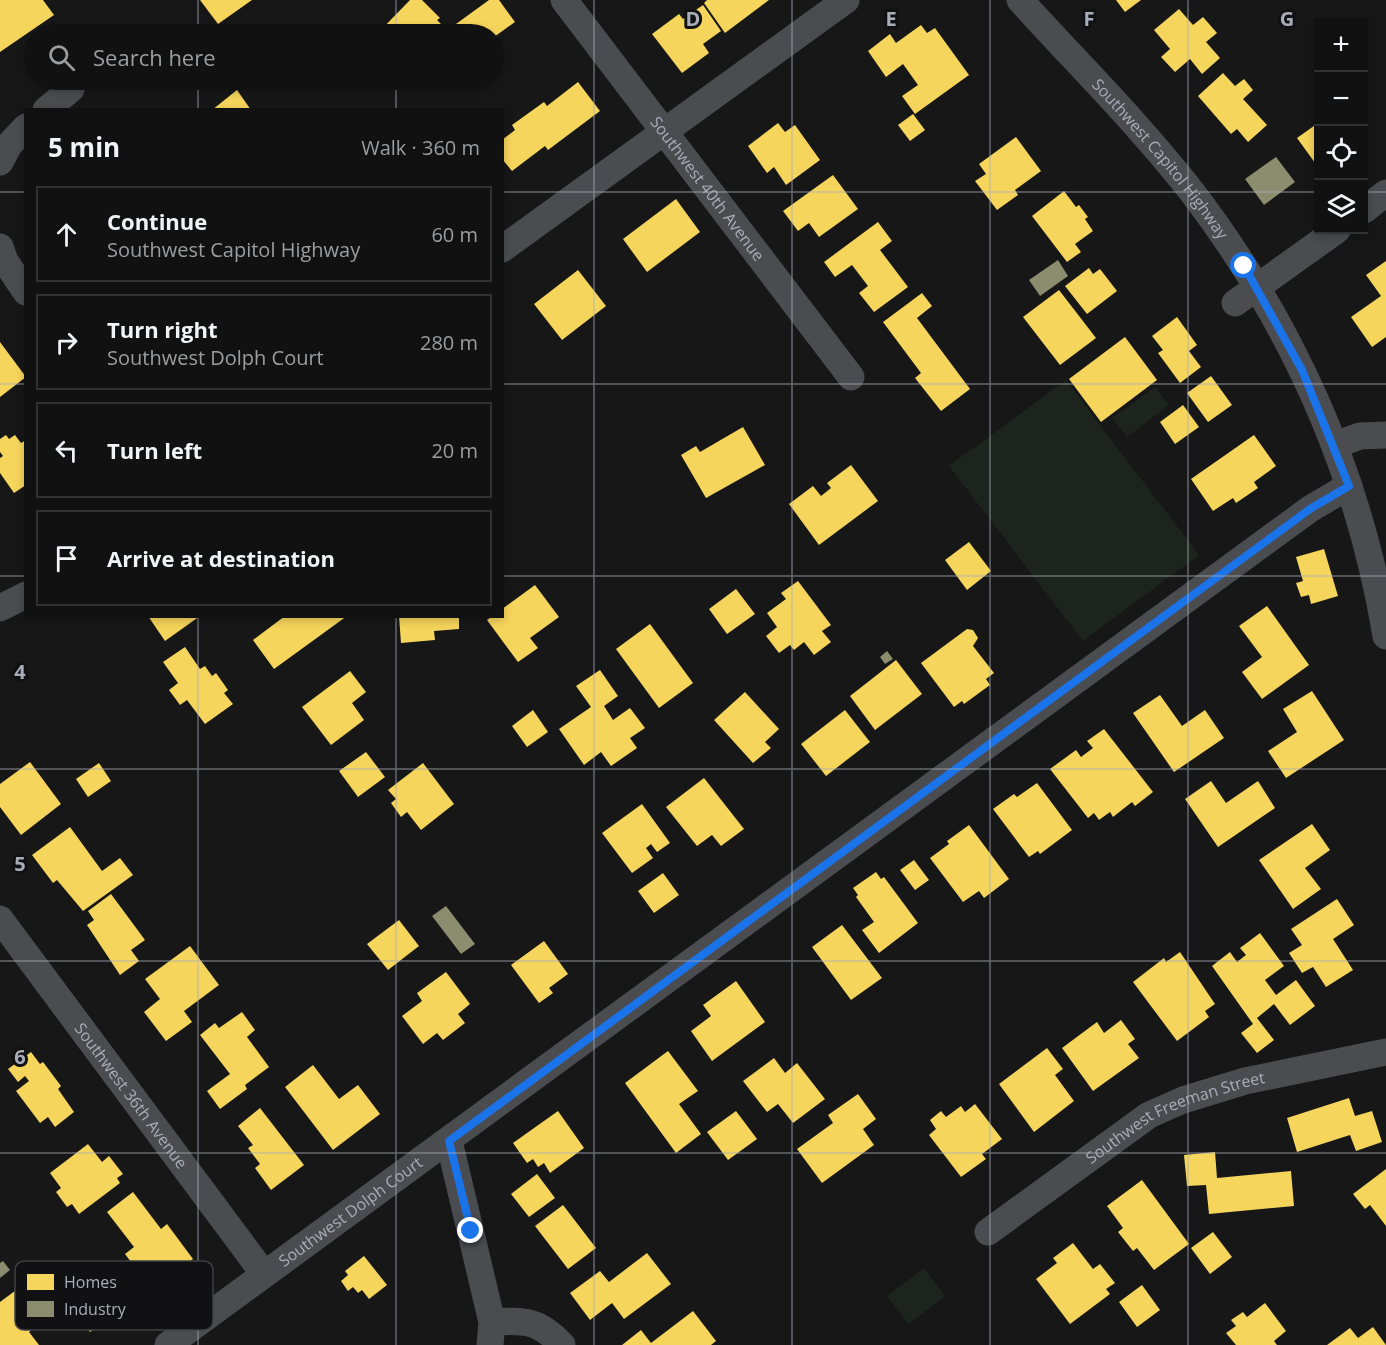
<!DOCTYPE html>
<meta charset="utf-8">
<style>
:root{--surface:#111;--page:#1a1a1a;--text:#f1f3f6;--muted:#9c9d9f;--line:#303131}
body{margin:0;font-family:"Open Sans",sans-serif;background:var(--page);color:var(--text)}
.controls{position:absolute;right:18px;top:18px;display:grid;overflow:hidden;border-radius:0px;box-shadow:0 3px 9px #0003}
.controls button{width:54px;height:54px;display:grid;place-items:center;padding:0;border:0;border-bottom:2px solid var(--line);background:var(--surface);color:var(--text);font:30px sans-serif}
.stop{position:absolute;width:18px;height:18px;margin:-14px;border:4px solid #1a73e8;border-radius:50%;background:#fff}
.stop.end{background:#1a73e8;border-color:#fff;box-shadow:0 2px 6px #0008}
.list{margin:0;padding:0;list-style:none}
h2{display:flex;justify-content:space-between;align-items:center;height:78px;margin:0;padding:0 24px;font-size:26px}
h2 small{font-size:20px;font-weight:400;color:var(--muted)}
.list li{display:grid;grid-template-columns:39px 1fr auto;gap:18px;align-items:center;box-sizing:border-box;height:96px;margin:0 12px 12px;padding:0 12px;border:2px solid var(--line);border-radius:0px}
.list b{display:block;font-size:22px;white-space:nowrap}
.list p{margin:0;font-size:20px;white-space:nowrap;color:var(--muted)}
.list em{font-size:20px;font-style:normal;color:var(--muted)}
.icon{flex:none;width:33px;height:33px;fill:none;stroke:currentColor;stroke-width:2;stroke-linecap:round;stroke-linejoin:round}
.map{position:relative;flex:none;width:1386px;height:1345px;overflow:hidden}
.search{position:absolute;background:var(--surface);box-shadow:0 3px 9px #0003;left:24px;top:24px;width:480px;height:66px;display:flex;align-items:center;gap:15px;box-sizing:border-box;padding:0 21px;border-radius:33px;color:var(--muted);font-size:22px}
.panel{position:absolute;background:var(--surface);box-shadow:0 3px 9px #0003;left:24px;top:108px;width:480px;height:510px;border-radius:0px}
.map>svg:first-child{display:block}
.green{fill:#1d241e}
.homes{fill:#f6d55c}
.industry{fill:#8c8c6e}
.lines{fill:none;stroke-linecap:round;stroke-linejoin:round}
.minor{stroke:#4b4c50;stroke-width:27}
.route{stroke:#1a73e8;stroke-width:8}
.grid{fill:none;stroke:#a8adb8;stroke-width:1.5;stroke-opacity:0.55}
.labels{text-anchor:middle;stroke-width:6;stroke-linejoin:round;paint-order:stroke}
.street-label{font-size:16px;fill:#a8adb8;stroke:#111113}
.key{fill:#111113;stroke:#3e4045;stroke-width:1.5}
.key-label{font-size:16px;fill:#a8adb8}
.grid-label{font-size:20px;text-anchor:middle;font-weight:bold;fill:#a8adb8;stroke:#111113;stroke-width:6;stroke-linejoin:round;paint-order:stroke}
</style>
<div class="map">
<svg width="1386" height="1345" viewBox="0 0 1386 1345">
<rect width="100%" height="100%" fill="#171717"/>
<path class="green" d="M1066 380 1199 555 1083 641 949 466Z
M1155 387 1169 405 1127 437 1112 418Z
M924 1268 945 1296 909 1324 887 1296Z"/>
<path class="homes" d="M0 0H43L54 15 0 52Z
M200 0H252L218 24Z
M410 0H422L440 18 437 20 444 27 439 31 442 34H377Z
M489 0H499L515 22 494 37V34H464L456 24Z
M707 0H769L725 33 704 3Z
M1116 0H1141L1125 12Z
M703 5 721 31 703 44 709 53 682 73 652 34 679 14 683 19Z
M1179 9 1193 25 1203 17 1217 33 1206 42 1220 58 1202 74 1190 59 1175 72 1161 57 1170 49 1154 30Z
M921 25 927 33 935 28 969 75 915 114 902 96 918 85 903 64 886 77 868 51 890 34 896 43Z
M1223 73 1235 86 1244 79 1253 90 1243 99 1267 125 1248 142 1237 129 1231 134 1198 96Z
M578 82 600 111 548 150 545 146 512 171 502 159V140L515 130 512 125 544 102 547 106Z
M237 90 251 110H212Z
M913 114 925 130 910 141 898 125Z
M778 123 785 132 795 125 820 160 786 185 774 167 767 173 748 146Z
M1318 123V167L1297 138Z
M1016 137 1041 171 1015 190 1018 195 997 210 975 181 986 174 979 164Z
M833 175 858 209 819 237 809 223 798 231 783 211Z
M1064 191 1076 207 1079 205 1088 217 1085 219 1093 231 1075 244 1081 252 1067 262 1032 216Z
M676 199 700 232 647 272 623 239Z
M878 222 892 241 880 250 908 287 874 312 859 293 868 286 852 265 835 277 824 262Z
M1386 261V337L1372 347 1351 317 1381 296 1366 275Z
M1089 268 1093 274 1100 269 1117 291 1087 314 1065 286Z
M578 270 606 306 562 340 534 304Z
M1059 290 1096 338 1060 365 1023 317Z
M922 293 932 306 917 318 970 389 941 411 915 378 921 373 883 322Z
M1177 317 1197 345 1189 351 1201 367 1180 383 1158 353 1163 350 1152 336Z
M1125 337 1157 380 1101 422 1069 379Z
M0 342 26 377 0 397Z
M1211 376 1232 405 1208 422 1187 393Z
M1183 405 1199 427 1175 444 1160 422Z
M743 427 765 465 706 498 681 455 696 446 700 452Z
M6 435 9 439 15 435 21 443 26 440V485L14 493 0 473V458L3 456 0 452V439Z
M1254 435 1276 466 1254 482 1258 488 1236 503 1233 498 1213 511 1191 479Z
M851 465 878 501 819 545 789 504 813 486 821 496 831 488 827 483Z
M969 542 991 571 967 590 945 560Z
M1324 549 1338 596 1311 604 1309 595 1301 597 1296 583 1303 581 1296 557Z
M798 581 831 625 822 631 831 642 814 655 804 642 794 650 790 645 779 653 766 636 777 627 767 613 786 599 781 593Z
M535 585 559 617 530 638 538 648 518 662 487 620 493 616H502V609Z
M736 589 755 614 727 634 709 609Z
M1267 606 1309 665 1262 699 1242 672 1262 657 1239 626Z
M148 616H200L165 641Z
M285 616H347L274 669 253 640Z
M399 616H459V629L434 631 435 640 401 643Z
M650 624 693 683 659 708 616 649Z
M967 629 973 630 978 638 973 646 994 673 986 679 990 685 964 704 962 701 954 707 921 663Z
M185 647 200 669 205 666 212 676 216 673 228 690 224 693 233 704 205 724 187 700 180 705 169 690 178 683 163 662Z
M896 660 922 694 875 730 850 696Z
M600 670 618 696 604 706 613 720 630 708 645 728 630 738 637 748 611 766 601 752 584 765 559 729 591 707 576 686Z
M350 671 366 692 352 703 364 720 331 745 302 707Z
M1312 691 1344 740 1286 778 1268 751 1297 732 1283 709Z
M745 692 779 729 765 742 771 748 753 763 714 720Z
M1160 695 1182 726 1205 710 1224 738 1174 772 1133 713Z
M533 710 548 732 527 747 512 726Z
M845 710 870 742 826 776 801 744Z
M1104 729 1153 792 1135 806 1132 802 1113 817 1110 812 1099 820 1094 813 1088 818 1050 769 1076 750 1081 757 1093 748 1087 741Z
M366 752 385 777 358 797 339 771Z
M30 762 61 804 21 835 0 807V784Z
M99 763 111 781 88 797 76 779Z
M423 763 454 804 421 830 407 812 401 817 391 803 396 799 388 790Z
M704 778 744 829 721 846 712 835 697 846 666 807Z
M1211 781 1226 803 1258 781 1275 808 1218 847 1185 799Z
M1037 783 1072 830 1040 854 1038 851 1029 857 993 809 1014 794 1017 797Z
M642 804 670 843 657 852 651 844 646 848 653 858 632 873 602 833Z
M1312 824 1330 850 1305 868 1321 889 1293 909 1259 860Z
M969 825 1009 879 984 898 979 891 963 902 930 858 949 844 947 841Z
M70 827 102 871 120 858 133 875 83 911 57 880 53 883 32 855Z
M914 860 929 880 915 890 900 870Z
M876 872 881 879 884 877 918 923 879 953 862 930 874 922 856 897 858 895 853 888Z
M663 873 679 895 654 913 638 891Z
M111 894 145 940 131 950 139 961 120 975 87 925 94 920 88 911Z
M1337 899 1354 925 1333 939 1353 970 1326 987 1313 967 1302 973 1289 953 1302 945 1291 929Z
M399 920 419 946 388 970 367 944Z
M842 925 882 978 851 1000 812 947Z
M1260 933 1284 966 1265 980 1276 995 1296 980 1315 1006 1290 1025 1274 1004 1257 1018 1274 1040 1257 1053 1241 1033 1253 1024 1212 966 1230 952 1237 962 1246 955 1240 948Z
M544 941 568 974 549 988 553 993 539 1003 511 965Z
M190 946 219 985 184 1011 192 1022 166 1041 144 1012 160 999 145 979Z
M1180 952 1215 1004 1205 1011 1209 1017 1177 1041 1133 982 1164 958 1166 962Z
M446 972 470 1004 458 1014 465 1023 443 1040 437 1033 423 1044 402 1016 422 1001 417 993Z
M736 981 765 1022 712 1061 691 1031 711 1016 703 1005Z
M242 1012 255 1030 247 1037 269 1067 245 1085 247 1089 220 1109 207 1091 230 1074 200 1035 215 1023 219 1028Z
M1121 1020 1135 1039 1128 1044 1139 1058 1093 1091 1062 1048 1097 1022 1104 1033Z
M1047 1048 1063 1069 1055 1075 1074 1101 1034 1132 999 1084Z
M668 1051 698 1091 679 1104 701 1134 676 1153 625 1083Z
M31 1052 40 1064 43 1062 61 1086 58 1089 74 1112 55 1127 48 1117 40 1123 16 1091 29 1081 25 1076 18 1082 8 1069Z
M774 1058 785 1073 797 1063 825 1099 793 1123 778 1104 767 1112 743 1081Z
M313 1065 339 1099 358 1085 380 1114 333 1150 285 1087Z
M858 1094 876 1119 863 1129 874 1145 822 1183 797 1149 833 1123 828 1115Z
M1349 1098 1355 1116 1372 1111 1382 1142 1356 1151 1350 1135 1297 1152 1287 1118Z
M975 1104 1002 1139 982 1154 986 1159 961 1177 929 1135 936 1129 930 1120 941 1111 946 1117 961 1106 965 1112Z
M260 1108 304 1165 271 1190 255 1168 260 1164 248 1148 253 1145 238 1126Z
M558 1111 584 1148 550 1173 544 1163 538 1167 533 1159 527 1163 513 1143Z
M736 1111 757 1139 728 1160 707 1132Z
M88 1144 102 1162 109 1156 123 1174 117 1178 120 1183 79 1214 72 1204 67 1207 56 1192 61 1188 50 1173Z
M1215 1152 1217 1178 1291 1171 1294 1206 1209 1214 1206 1185 1187 1186 1184 1155Z
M1386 1169V1226L1370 1205 1365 1209 1353 1194Z
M537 1174 555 1198 529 1217 511 1194Z
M1142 1180 1189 1244 1154 1270 1137 1248 1133 1251 1118 1232 1123 1228 1107 1206Z
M133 1192 161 1229 167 1224 193 1259 158 1285 144 1266 137 1270 125 1254 134 1247 107 1212Z
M563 1205 596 1248 568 1269 535 1226Z
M1213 1232 1232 1257 1210 1274 1191 1248Z
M1073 1243 1093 1269 1100 1264 1115 1283 1106 1289 1110 1294 1070 1324 1036 1279 1057 1263 1053 1258Z
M647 1253 671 1284 624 1319 612 1303 590 1320 570 1293 600 1271 609 1282Z
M364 1256 387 1285 369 1299 362 1290 358 1293 353 1287 348 1291 341 1281 348 1275 345 1271Z
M105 1270 117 1286 126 1279 145 1303 121 1321 115 1313 90 1332 65 1299Z
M27 1282 51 1315 29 1332 39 1345H0V1302Z
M1142 1285 1160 1310 1137 1327 1119 1302Z
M1265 1303 1286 1331 1274 1341 1277 1345H1236L1226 1333 1236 1326 1231 1320 1243 1312 1247 1317Z
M693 1311 716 1341 711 1345H622L641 1330 651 1343Z
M1373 1327 1386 1345H1327L1350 1328 1358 1338Z"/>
<path class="industry" d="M1276 157 1295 182 1264 205 1245 179Z
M1058 260 1068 276 1040 296 1029 280Z
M887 651 893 659 885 664 880 657Z
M446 906 475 944 461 954 432 916Z
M3 1261 10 1270 0 1278V1263Z"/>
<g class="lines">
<g class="minor">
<path id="s1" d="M564 0 851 377"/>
<path id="s2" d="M1020 0C1077 63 1139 124 1192 192 1292 323 1359 473 1386 636"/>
<path d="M46 110 71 89"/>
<path d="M0 162 9 145 26 127"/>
<path d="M1364 210 1386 193"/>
<path d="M0 247 5 261 26 292"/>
<path d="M502 249 846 0"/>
<path d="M1235 303 1337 230"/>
<path d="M1335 445 1360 436 1386 435"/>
<path d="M0 608 26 595"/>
<path id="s3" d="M0 919 264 1274"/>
<path d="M449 1141 492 1322 490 1345"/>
<path id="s4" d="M988 1232 1149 1115 1183 1100 1245 1081 1386 1052"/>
<path d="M492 1322C524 1320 539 1320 562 1345"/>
<path id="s5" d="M168 1345 1310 509 1349 486"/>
</g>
</g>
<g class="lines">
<path class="route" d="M471 1231 449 1141 1310 509 1349 486 1302 370 1244 266"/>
</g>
<path class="grid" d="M198 0V34M396 0V34M594 0V1345M792 0V1345M990 0V1345M1188 0V1345M198 80V110M396 80V110M0 192H26M502 192H1318M1364 192H1386M0 384H26M502 384H1386M0 576H26M502 576H1386M198 616V1345M396 616V1345M0 769H1386M0 961H1386M0 1153H1386"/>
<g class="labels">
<g class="street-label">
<text dy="6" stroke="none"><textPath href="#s2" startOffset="212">Southwest Capitol Highway</textPath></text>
<text dy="6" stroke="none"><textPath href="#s1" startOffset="237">Southwest 40th Avenue</textPath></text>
<text dy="6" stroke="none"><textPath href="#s3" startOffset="220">Southwest 36th Avenue</textPath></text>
<text dy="6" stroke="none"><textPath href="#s4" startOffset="222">Southwest Freeman Street</textPath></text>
<text dy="6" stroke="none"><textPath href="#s5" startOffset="226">Southwest Dolph Court</textPath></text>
</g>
</g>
<rect x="15" y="1261" width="198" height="69" rx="9" class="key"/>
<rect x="27" y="1274" width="27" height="16" fill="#f6d55c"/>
<rect x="27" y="1301" width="27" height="16" fill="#8c8c6e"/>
<g class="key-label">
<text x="64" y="1288">Homes</text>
<text x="64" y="1315">Industry</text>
</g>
<g class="grid-label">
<text x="693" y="26">D</text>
<text x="891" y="26">E</text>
<text x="1089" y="26">F</text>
<text x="1287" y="26">G</text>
<text x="20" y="679">4</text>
<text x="20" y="871">5</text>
<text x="20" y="1064">6</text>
</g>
</svg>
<div class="controls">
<button>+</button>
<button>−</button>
<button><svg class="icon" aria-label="locate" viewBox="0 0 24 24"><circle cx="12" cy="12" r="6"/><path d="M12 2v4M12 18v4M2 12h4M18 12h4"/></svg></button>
<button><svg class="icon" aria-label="layers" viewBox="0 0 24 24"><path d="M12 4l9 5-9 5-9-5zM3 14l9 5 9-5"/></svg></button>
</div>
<div class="stop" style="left:1244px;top:266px"></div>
<div class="stop end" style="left:471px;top:1231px"></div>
<div class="search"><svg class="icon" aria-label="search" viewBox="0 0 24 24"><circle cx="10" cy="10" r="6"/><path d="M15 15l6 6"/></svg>Search here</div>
<section class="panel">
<h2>5 min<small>Walk · 360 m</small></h2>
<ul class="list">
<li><svg class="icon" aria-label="ahead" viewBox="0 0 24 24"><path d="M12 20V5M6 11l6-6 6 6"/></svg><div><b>Continue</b><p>Southwest Capitol Highway</p></div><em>60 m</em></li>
<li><svg class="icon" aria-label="right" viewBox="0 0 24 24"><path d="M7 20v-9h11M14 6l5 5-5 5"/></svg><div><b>Turn right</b><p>Southwest Dolph Court</p></div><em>280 m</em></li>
<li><svg class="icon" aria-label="left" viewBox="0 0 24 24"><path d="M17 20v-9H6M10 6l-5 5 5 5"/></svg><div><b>Turn left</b></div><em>20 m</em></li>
<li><svg class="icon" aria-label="arrive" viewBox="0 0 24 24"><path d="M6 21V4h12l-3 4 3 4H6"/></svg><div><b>Arrive at destination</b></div></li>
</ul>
</section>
</div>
